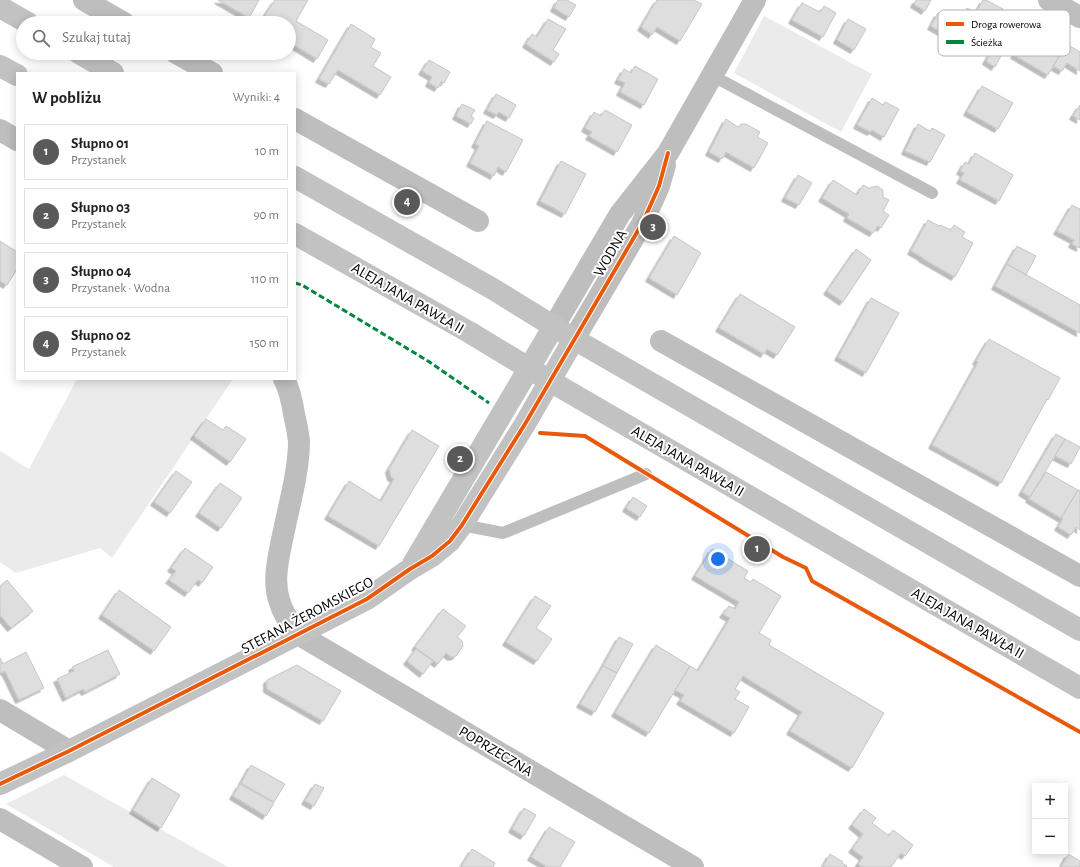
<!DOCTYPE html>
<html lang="pl">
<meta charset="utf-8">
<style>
:root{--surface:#fff;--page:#f6f6f6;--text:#222;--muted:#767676;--line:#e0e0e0;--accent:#595959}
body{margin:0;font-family:"Alegreya Sans",sans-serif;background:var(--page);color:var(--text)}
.controls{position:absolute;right:12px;bottom:12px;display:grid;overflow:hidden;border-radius:0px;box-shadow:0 2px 10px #0003}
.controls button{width:36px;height:36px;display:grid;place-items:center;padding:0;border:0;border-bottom:1px solid var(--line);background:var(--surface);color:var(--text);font:20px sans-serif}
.you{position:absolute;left:718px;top:559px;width:14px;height:14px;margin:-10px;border:3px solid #fff;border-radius:50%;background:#1a73e8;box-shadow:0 0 0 6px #1a73e833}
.badge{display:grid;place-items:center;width:26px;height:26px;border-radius:50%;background:var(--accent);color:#fff;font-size:13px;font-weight:700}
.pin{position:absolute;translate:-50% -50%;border:2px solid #fff;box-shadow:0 1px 4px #0006}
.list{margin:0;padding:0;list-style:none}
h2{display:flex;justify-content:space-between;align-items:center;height:52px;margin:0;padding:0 16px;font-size:17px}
h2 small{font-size:13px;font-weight:400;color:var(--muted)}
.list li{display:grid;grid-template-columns:26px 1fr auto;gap:12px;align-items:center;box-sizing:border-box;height:56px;margin:0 8px 8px;padding:0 8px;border:1px solid var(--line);border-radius:0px}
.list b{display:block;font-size:15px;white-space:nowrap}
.list p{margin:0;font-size:13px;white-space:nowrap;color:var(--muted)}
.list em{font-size:13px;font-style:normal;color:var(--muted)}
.icon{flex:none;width:22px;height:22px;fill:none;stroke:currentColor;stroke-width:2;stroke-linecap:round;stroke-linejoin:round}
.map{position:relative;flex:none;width:1080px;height:867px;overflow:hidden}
.search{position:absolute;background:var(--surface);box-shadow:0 2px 10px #0003;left:16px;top:16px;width:280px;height:44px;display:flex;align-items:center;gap:10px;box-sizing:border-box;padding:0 14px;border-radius:22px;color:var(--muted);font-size:15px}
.panel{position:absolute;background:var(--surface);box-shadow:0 2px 10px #0003;left:16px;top:72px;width:280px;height:308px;border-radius:0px}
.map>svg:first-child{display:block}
.green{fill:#ebebeb}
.building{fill:#dedede;stroke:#c6c6c6;filter:url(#shadow)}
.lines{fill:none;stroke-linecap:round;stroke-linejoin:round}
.lane{stroke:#bebebe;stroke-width:12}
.street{stroke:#bebebe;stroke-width:22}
.secondary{stroke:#c2c2c2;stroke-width:22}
.quiet{stroke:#00873e;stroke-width:3;stroke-dasharray:6 3;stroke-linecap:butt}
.cycleway-casing{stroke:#fff;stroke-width:6}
.cycleway{stroke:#e8590c;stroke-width:4}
.labels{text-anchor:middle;stroke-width:4;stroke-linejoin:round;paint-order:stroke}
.street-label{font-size:15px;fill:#000;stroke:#fff}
.key{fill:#fff;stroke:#b2b2b2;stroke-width:1}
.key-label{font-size:11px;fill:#000}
</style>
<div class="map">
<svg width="1080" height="867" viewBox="0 0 1080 867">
<defs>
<filter id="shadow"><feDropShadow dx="-3.5" dy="3.5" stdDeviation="0" flood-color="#0004"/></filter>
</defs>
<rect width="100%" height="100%" fill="#fff"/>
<path class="green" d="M764 16 872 74 841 132 734 73Z
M77 379H233L112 558 100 548 16 573 0 562V451L29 469Z
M64 775 228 867H114L6 804Z"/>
<path class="building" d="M218 0H259L249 18Z
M275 0H308L296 21 328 40 317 59 289 42V23H260Z
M558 0H567L576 5 569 17 554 8Z
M657 0H694L702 4 680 41 657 27 652 35 641 27Z
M916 0H931L925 11 914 4Z
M983 0H986L1003 9 995 23 976 13Z
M802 3 820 12 824 6 836 13 823 37 792 20Z
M967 8 976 13 959 42 931 26 938 13 957 24Z
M548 19 566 29 553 50 559 54 554 62 526 44 532 34 537 37Z
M848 19 866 29 854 50 837 40Z
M351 24 375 39 371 47 381 53 373 66 391 77 380 95 338 70 329 84 319 79Z
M1037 26 1067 44 1048 75 1014 55 1024 37 1029 39Z
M1002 31 1012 36 995 67 986 61Z
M1067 44 1080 52V71L1067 63 1062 71 1053 66Z
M429 60 450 72 444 83 441 82 438 88 429 83 432 77 422 71Z
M635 66 658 79 644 105 620 92 625 83 618 80 624 69 631 73Z
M982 86 1013 103 998 129 967 112Z
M496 94 516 105 509 118 499 112 497 115 487 110Z
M872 98 883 105 885 102 899 109 884 137 872 130 871 132 857 125Z
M462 104 475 110 471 116 474 118 471 124 456 116Z
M1080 105V120L1073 116Z
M605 110 632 125 617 152 589 136 592 132 585 128 594 112 601 116Z
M726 119 738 127 741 124H746L760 132 757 137 768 143 754 168 726 152 722 159 709 152Z
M487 121 523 140 506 172 498 167 494 176 470 163 479 146 475 144Z
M918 124 930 131 932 128 945 135 930 162 905 151Z
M975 153 1013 175 999 201 960 180 964 173 960 171 965 162 969 164Z
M561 161 586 174 565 214 540 201Z
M798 175 812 183 799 205 785 198Z
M833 180 857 195 863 185 869 188 877 186 883 190V197L889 200 883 211 889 215 881 228 878 226 873 233 847 218 849 214 822 198Z
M1072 205 1080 209V248L1072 244 1074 240 1057 231Z
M928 220 939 226 940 225 951 230 954 225 965 232 962 237 973 243 955 277 922 258V257L911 251Z
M674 236 701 253 677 295 649 278Z
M0 241 17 252V269L7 285 0 281Z
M1017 246 1036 256 1026 275 1007 264Z
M856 249 871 260 843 302 827 291Z
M1007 264 1080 305V333L995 286Z
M740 294 795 327 777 355 767 349 764 354 719 328Z
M871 298 899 313 866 373 838 357Z
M989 339 1060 378 1048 400 1047 399 1001 483 932 445 978 362 976 361Z
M206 419 223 430 226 426 246 439 230 462 194 436Z
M412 430 439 446 379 546 328 516 349 481 381 501 394 479 391 477 389 469Z
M1056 434 1065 439 1030 497 1022 492Z
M1065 439 1080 447 1071 464 1055 456Z
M176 471 192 482 170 513 154 502Z
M1046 472 1078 490 1061 518 1029 499Z
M220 483 242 498 221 528 199 513Z
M1078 490 1080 491V530L1076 527 1071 535 1058 527 1063 519 1061 518Z
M633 497 647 506 640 517 626 508Z
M185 548 213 567 202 583 198 580 188 593 169 580 176 571 171 568Z
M712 549 748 571 744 578 751 582 753 579 781 596 759 633 771 640 769 645 884 713 852 768 790 731 802 712 743 676 735 689 740 692 735 699 749 707 734 733 680 701 684 695 675 690 690 666 698 671 730 618 723 614 729 606 735 609 739 602 695 576Z
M7 580 33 611 11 628 0 615V586Z
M119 590 171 627 154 651 102 615Z
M535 596 551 606 536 628 552 639 537 661 506 642Z
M443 609 466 626 457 637 462 641 463 646 456 656 451 657 446 653 438 664 415 647Z
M619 637 633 644 617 673 603 666Z
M656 645 690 666 649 733 615 713Z
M416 649 433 661 423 674 407 661Z
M108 650 120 674 85 692 83 689 66 698 57 679 74 671 72 667Z
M26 652 44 688 19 700 5 671 0 673V658L3 664Z
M297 665 341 691 323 721 267 689V680Z
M603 666 617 673 595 712 580 704Z
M251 765 285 784 274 802 241 783Z
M152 778 180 795 161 828 133 810Z
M240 784 274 803 266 816 233 796Z
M315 784 324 788 314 806 305 801Z
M524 808 536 815 524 836 512 829Z
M864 809 876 818 872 823 889 836 893 830 913 845 905 856 901 853 891 867H861L858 864 863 857 852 849 863 834 852 825Z
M549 827 575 842 560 867H548L531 857Z
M472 849 495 863 493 867H461Z
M830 854 843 862 842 863 847 866 846 867H823Z
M1068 854 1080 861V867H1061Z"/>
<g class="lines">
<path class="lane" d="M713 76 932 193
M462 525 503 533 646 474"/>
<path class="street" d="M84 0 124 23
M1049 0 1080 17
M176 53 212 73
M295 119 478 221
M0 130 17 140
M554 326 620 214 668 153 755 0
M574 339 643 222 659 186 665 165
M661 341 1080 576
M284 379C290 390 292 401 294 414 296 422 298 432 299 441 299 472 288 509 282 540 278 559 273 581 279 600 283 614 290 623 298 634L693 867
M0 710 69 751
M0 819 82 867"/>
<path class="secondary" d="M0 7 28 23
M79 53 113 73
M0 66 17 75
M295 177 493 289 574 339 1080 630
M295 234 469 332 550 381 1080 688
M413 564 554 326
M0 784 69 751 367 599 410 569 432 556 450 541 462 525 525 424 574 339"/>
<path class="quiet" d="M295 283 302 285 428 361 489 403"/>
<defs>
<path id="cycleway" d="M540 433 585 436 783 557 806 568 812 581 1080 732
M0 784 69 751 367 599 410 569 432 556 450 541 462 525 525 424 643 222 659 186 668 153"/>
</defs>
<use href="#cycleway" class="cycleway-casing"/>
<use href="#cycleway" class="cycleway"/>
</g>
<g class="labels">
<g class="street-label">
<text transform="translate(610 253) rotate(-60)" y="5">WODNA</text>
<text transform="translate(408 298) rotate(30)" y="5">ALEJA JANA PAWŁA II</text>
<text transform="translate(688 461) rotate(30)" y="5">ALEJA JANA PAWŁA II</text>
<text transform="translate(307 615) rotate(-28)" y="5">STEFANA ŻEROMSKIEGO</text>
<text transform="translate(968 623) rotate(30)" y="5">ALEJA JANA PAWŁA II</text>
<text transform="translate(496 751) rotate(31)" y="5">POPRZECZNA</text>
</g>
</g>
<rect x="938" y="10" width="132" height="46" rx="6" class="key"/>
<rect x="946" y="22" width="18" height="4" fill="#e8590c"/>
<rect x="946" y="40" width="18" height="4" fill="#00873e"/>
<g class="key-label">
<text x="971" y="28">Droga rowerowa</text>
<text x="971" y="46">Ścieżka</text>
</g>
</svg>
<div class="controls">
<button>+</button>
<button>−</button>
</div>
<div class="you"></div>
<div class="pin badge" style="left:757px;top:549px">1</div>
<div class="pin badge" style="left:460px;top:459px">2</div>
<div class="pin badge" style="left:653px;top:227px">3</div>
<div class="pin badge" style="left:407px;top:202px">4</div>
<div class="search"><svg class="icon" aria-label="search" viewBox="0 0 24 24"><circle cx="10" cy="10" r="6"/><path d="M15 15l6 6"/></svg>Szukaj tutaj</div>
<section class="panel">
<h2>W pobliżu<small>Wyniki: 4</small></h2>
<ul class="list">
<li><span class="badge">1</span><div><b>Słupno 01</b><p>Przystanek</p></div><em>10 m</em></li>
<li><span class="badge">2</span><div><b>Słupno 03</b><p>Przystanek</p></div><em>90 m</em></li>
<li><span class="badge">3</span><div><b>Słupno 04</b><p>Przystanek · Wodna</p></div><em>110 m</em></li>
<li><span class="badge">4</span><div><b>Słupno 02</b><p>Przystanek</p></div><em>150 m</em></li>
</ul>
</section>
</div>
